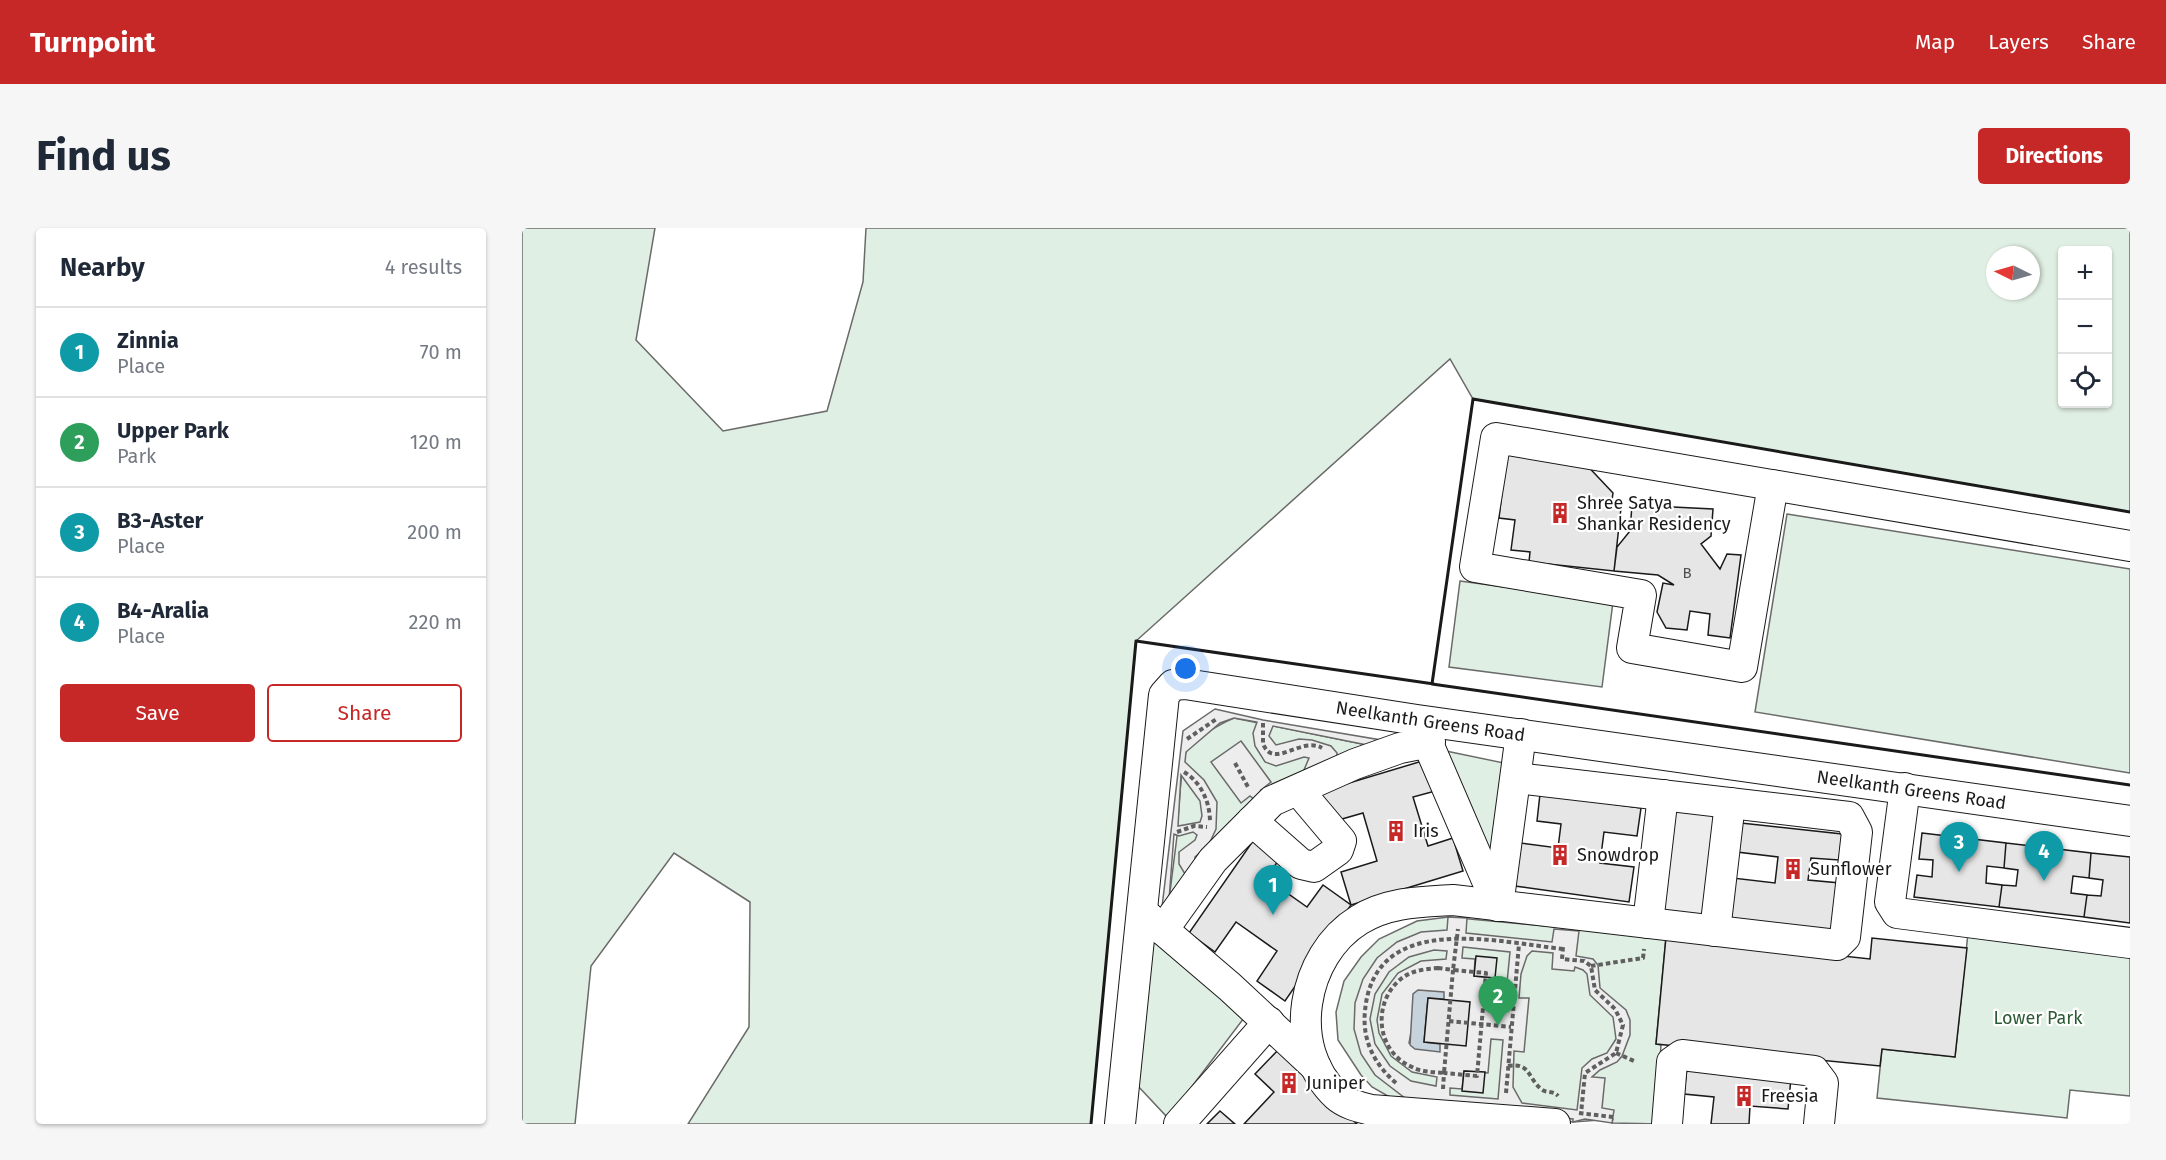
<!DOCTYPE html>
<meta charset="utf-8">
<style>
:root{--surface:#fff;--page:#f6f6f7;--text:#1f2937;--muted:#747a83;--line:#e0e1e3;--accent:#c62828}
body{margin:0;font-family:"Fira Sans",sans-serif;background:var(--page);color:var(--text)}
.controls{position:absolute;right:18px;top:18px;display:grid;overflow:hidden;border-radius:6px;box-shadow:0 2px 4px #0004}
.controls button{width:54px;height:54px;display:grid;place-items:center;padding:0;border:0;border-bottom:2px solid var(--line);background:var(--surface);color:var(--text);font:30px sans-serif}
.compass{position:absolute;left:1464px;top:18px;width:54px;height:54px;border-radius:50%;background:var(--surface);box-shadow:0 2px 4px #0004;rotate:275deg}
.you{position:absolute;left:664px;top:441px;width:21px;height:21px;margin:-15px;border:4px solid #fff;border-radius:50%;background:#1a73e8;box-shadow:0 0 0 9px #1a73e833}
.badge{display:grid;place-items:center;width:39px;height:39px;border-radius:50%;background:var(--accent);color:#fff;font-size:20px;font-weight:700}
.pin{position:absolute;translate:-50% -50px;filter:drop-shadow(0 2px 3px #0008)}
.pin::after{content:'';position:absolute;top:32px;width:21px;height:18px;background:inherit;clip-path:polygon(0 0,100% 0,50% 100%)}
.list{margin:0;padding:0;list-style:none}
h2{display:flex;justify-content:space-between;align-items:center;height:78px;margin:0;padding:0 24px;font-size:26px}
h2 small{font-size:20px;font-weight:400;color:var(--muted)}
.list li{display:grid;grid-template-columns:39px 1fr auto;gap:18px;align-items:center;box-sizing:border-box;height:90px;padding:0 24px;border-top:2px solid var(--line)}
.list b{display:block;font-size:22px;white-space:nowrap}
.list p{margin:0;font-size:20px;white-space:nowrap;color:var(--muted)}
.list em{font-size:20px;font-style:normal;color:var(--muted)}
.actions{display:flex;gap:12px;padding:18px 24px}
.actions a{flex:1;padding:14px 0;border:2px solid var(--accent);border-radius:6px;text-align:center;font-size:21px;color:var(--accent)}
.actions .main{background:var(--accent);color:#fff}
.icon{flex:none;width:33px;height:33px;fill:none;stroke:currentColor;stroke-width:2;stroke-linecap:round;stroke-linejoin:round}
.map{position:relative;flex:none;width:1608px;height:896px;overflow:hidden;border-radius:6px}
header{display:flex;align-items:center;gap:36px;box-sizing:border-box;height:84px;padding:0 30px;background:var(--accent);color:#fff}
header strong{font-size:28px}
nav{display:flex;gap:33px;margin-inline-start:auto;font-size:21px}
.intro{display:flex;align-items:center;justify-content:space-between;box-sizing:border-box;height:144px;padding:0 36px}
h1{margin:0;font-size:42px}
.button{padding:15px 27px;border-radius:6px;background:var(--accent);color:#fff;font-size:21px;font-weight:700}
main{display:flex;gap:36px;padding:0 36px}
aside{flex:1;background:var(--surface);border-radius:6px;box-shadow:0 2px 4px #0004}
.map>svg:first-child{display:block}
.green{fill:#e0efe3;stroke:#6a6a6a;stroke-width:1.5;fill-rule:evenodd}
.parking{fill:#ededed;stroke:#6a6a6a;stroke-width:1.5;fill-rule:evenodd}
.water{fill:#c6d2dc;stroke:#6a6a6a;stroke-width:1.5}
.building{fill:#e6e6e6;stroke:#1a1a1a;stroke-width:1.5}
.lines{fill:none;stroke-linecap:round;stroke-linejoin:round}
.minor-casing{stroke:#1a1a1a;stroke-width:32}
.path{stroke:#5f5f5f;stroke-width:4;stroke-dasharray:4.5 3;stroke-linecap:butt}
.minor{stroke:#fff;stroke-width:30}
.wall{stroke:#1a1a1a;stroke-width:3}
.labels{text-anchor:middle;stroke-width:4.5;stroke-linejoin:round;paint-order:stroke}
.number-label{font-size:15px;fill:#4d4d4d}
.poi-label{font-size:18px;fill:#1a1a1a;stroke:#fff;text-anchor:start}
.street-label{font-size:18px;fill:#1a1a1a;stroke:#fff}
.park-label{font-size:18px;fill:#2b5a34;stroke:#fff}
</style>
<header>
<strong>Turnpoint</strong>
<nav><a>Map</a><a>Layers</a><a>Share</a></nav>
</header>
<div class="intro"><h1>Find us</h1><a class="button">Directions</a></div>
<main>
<aside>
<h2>Nearby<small>4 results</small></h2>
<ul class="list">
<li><span class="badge" style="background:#0f9aa8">1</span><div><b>Zinnia</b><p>Place</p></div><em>70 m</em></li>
<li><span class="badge" style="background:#2e9e5b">2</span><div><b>Upper Park</b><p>Park</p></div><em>120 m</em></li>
<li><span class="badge" style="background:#0f9aa8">3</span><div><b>B3-Aster</b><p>Place</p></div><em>200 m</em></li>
<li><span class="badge" style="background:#0f9aa8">4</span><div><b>B4-Aralia</b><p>Place</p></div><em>220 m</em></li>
</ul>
<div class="actions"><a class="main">Save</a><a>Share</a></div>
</aside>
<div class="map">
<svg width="1608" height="896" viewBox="0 0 1608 896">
<rect width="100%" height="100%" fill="#fff"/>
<path class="green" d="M0 0H133L114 112 201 203 305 183 341 54 344 0H1608V284L951 171 928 131 614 413 569 896H166L227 799 228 674 152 625 69 738 53 896H0ZM1540 22H1586V176H1540ZM1473 27H1509V63H1473Z
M1265 286 1608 341V545L1233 484Z
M938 353 1091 374 1080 459 927 439Z
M712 490 860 520 796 550 647 672 655 608 652 605 655 598C658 580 658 538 664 524 669 512 700 495 712 490Z
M924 523 982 535 969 634Z
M926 689 1144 709 1134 816 1139 817 1137 846 1139 896 1090 895 1091 891 1051 894 871 871 850 859 839 847 816 812 814 784 822 753 839 729 857 711 895 693Z
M1446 705 1608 721V868L1548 862 1545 890 1355 870 1360 821 1433 829Z
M627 710 725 786 646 890 615 857Z"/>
<path class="parking" d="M693 481 741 492 859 512 860 520 751 498 747 508 754 517 777 511 790 512 809 518 815 525 814 534 779 549 787 530 782 529 754 538 743 534 733 518 731 505 735 494 712 490 698 495 664 524 663 534 682 552 695 574 694 601 687 616 673 629V635L663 646 657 636V624L673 612 675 607 671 604 657 608 652 606 647 672 640 679 661 503ZM659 547 678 573 680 588 678 594 656 598Z
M719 513 749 554 739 562 748 565 734 573 728 568 719 575 689 534Z
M1148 577 1195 582 1183 693 1137 688Z
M926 689 945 690 944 705 1030 714 1032 701 1057 703 1054 728 1071 731 1076 737 1078 760 1104 782 1108 792V807L1100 828 1095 834 1078 842 1070 849 1083 850 1080 880 1092 882 1090 895 1063 891 1051 894V891L924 879 883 870 853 847 839 826 832 801 833 775 841 751 855 730 875 714 899 704 925 702ZM941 719 988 724 983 775 973 774 975 750 952 748 953 731 940 730ZM912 722 925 723 924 731 899 733 876 745 860 766 855 792 857 805 869 828 890 844 915 849 914 858 889 853 868 838 853 816 848 791 853 766 867 744 887 729ZM1010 723 1031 725 1030 741 1052 743 1053 739 1061 742 1065 746 1068 767 1091 789 1094 811 1085 825 1070 831 1060 840 1055 882 1000 875 991 859 992 823 1002 824 1007 770H997L999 746 1005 728ZM897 762 902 814 918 816 887 815ZM969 811 981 812 976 871 928 867V860L940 861 942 843 966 845Z"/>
<path class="water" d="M896 762 922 764V771L906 770 902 814 918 816V824L893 821 888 817 891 766Z"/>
<path class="building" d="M985 221 1058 230 1091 265 1089 279 1099 280 1092 343 1007 334 1008 324 989 322 993 292 977 290Z
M1110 277 1191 281 1189 308 1179 316 1198 341 1205 326 1219 327 1208 410 1186 407 1188 386 1168 383 1165 402 1144 400 1135 384 1141 355 1152 357 1136 347 1092 343 1095 319 1108 303Z
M907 531 917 562 891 569 906 618 931 610 941 643 829 677 819 644 855 633 841 585 806 595 797 564Z
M1018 566 1119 580 1115 608 1082 604 1078 635 1112 639 1107 674 993 658 999 615 1036 620 1039 596 1015 593Z
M1219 595 1320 606 1317 632 1289 630 1286 652 1318 655 1313 703 1206 692 1211 650 1253 655 1256 629 1215 624Z
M1400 605 1484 615 1482 640 1465 638 1464 655 1480 657 1477 679 1392 669 1395 647 1410 649 1411 632 1397 631Z
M733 610 759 629 744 650 785 679 801 657 829 677 763 773 735 753 755 723 714 694 693 724 667 705Z
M1484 615 1569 625 1567 650 1551 648 1549 665 1565 667 1562 689 1477 679 1480 657 1494 658 1496 642 1482 640Z
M1569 625 1608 629V695L1562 689 1565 667 1579 668 1581 652 1567 650Z
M1144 709 1348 731 1350 710 1445 720 1433 829 1360 821 1358 838 1134 816Z
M954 728 975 730 973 750 952 748Z
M906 770 948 774 944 818 902 814Z
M757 821 835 896H722L752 864 733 846Z
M1165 840 1269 850 1266 881 1228 878 1227 896H1189L1192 869 1162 866Z
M942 843 963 844 961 865 940 863Z
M698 883 713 896H685Z"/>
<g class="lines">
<defs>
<g id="minor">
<path d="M1251 257 1220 439 1110 420 1119 367 953 339 974 210 1608 318"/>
<path d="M898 497 976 678"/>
<path d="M995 550 1327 589 1335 604 1323 709 1315 717 931 672C898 674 866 674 837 692 780 727 763 820 815 868 824 876 837 879 849 882L1033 896"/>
<path d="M1383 560 1368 674 1375 685 1608 715"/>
<path d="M730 593 779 636 792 639 816 622 819 613 776 562"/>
<path d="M976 678 999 506"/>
<path d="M626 689 708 759 794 839"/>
<path d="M1126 695 1141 567"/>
<path d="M641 702 691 632 750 573 833 536 878 520 908 514"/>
<path d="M1193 703 1208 575"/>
<path id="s1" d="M598 896 642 467 651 457 663 456 895 492 1608 593"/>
<path d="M657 896 747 794"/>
<path d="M1145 896 1150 834 1160 827 1292 843 1301 855 1297 896"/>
</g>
</defs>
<use href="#minor" class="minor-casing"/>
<path class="path" d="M741 495V516C752 542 779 508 800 520
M665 511 696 490
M713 535 726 559
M662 544C679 554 688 574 688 594
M655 604 672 598 685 599
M1041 719 1040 731 1062 733 1069 738 1073 762 1093 781 1101 797 1094 825 1063 845 1059 886
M1069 738 1121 730 1122 721
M916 740 931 742 922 845C911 844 899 844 890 839 853 823 850 773 880 750 891 742 904 741 916 740Z
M927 793 989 799
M1094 825 1112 833
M986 838C1008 834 1006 850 1019 861 1025 866 1031 862 1036 868
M874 855C852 836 840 812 843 783 852 682 975 714 1041 721
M921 861 922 845 955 848 964 745 931 742 936 701
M984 865 997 716
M1057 885 1091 889"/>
<use href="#minor" class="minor"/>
<path class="wall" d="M1608 284 951 171 910 456 1608 557
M569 896 614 413 912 456"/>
</g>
<defs>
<symbol id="building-bare" viewBox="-9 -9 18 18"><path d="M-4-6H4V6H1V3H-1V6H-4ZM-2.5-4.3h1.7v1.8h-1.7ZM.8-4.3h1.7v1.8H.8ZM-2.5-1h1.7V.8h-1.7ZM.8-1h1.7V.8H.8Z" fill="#c62828" stroke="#fff" stroke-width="2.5" paint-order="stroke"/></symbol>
</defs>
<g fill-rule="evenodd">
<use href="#building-bare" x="1023" y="270" width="30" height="30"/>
<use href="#building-bare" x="859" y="588" width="30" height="30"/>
<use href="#building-bare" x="1023" y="612" width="30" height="30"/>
<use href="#building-bare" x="1256" y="626" width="30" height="30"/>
<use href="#building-bare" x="752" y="840" width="30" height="30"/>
<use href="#building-bare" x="1207" y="853" width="30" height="30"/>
</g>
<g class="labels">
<g class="number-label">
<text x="1165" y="350">B</text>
</g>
<g class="poi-label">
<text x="1055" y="281">Shree Satya<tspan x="1055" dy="21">Shankar Residency</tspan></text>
<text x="891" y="609">Iris</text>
<text x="1055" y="633">Snowdrop</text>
<text x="1288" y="647">Sunflower</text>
<text x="784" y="861">Juniper</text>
<text x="1239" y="874">Freesia</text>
</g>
<g class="street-label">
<text dy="6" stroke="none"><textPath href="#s1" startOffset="705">Neelkanth Greens Road</textPath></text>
<text dy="6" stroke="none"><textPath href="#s1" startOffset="1191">Neelkanth Greens Road</textPath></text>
</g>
<g class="park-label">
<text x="1516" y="796">Lower Park</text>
</g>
</g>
</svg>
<div class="controls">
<button>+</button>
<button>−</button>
<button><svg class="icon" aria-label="locate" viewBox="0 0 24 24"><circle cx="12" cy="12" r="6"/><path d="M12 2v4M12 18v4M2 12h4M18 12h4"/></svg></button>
</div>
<svg class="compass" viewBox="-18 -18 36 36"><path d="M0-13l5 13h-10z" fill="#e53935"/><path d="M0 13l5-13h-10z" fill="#747a83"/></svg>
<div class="you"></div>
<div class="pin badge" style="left:751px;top:687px;background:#0f9aa8">1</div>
<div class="pin badge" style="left:976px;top:798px;background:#2e9e5b">2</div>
<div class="pin badge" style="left:1437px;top:644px;background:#0f9aa8">3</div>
<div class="pin badge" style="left:1522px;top:653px;background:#0f9aa8">4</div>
</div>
</main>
